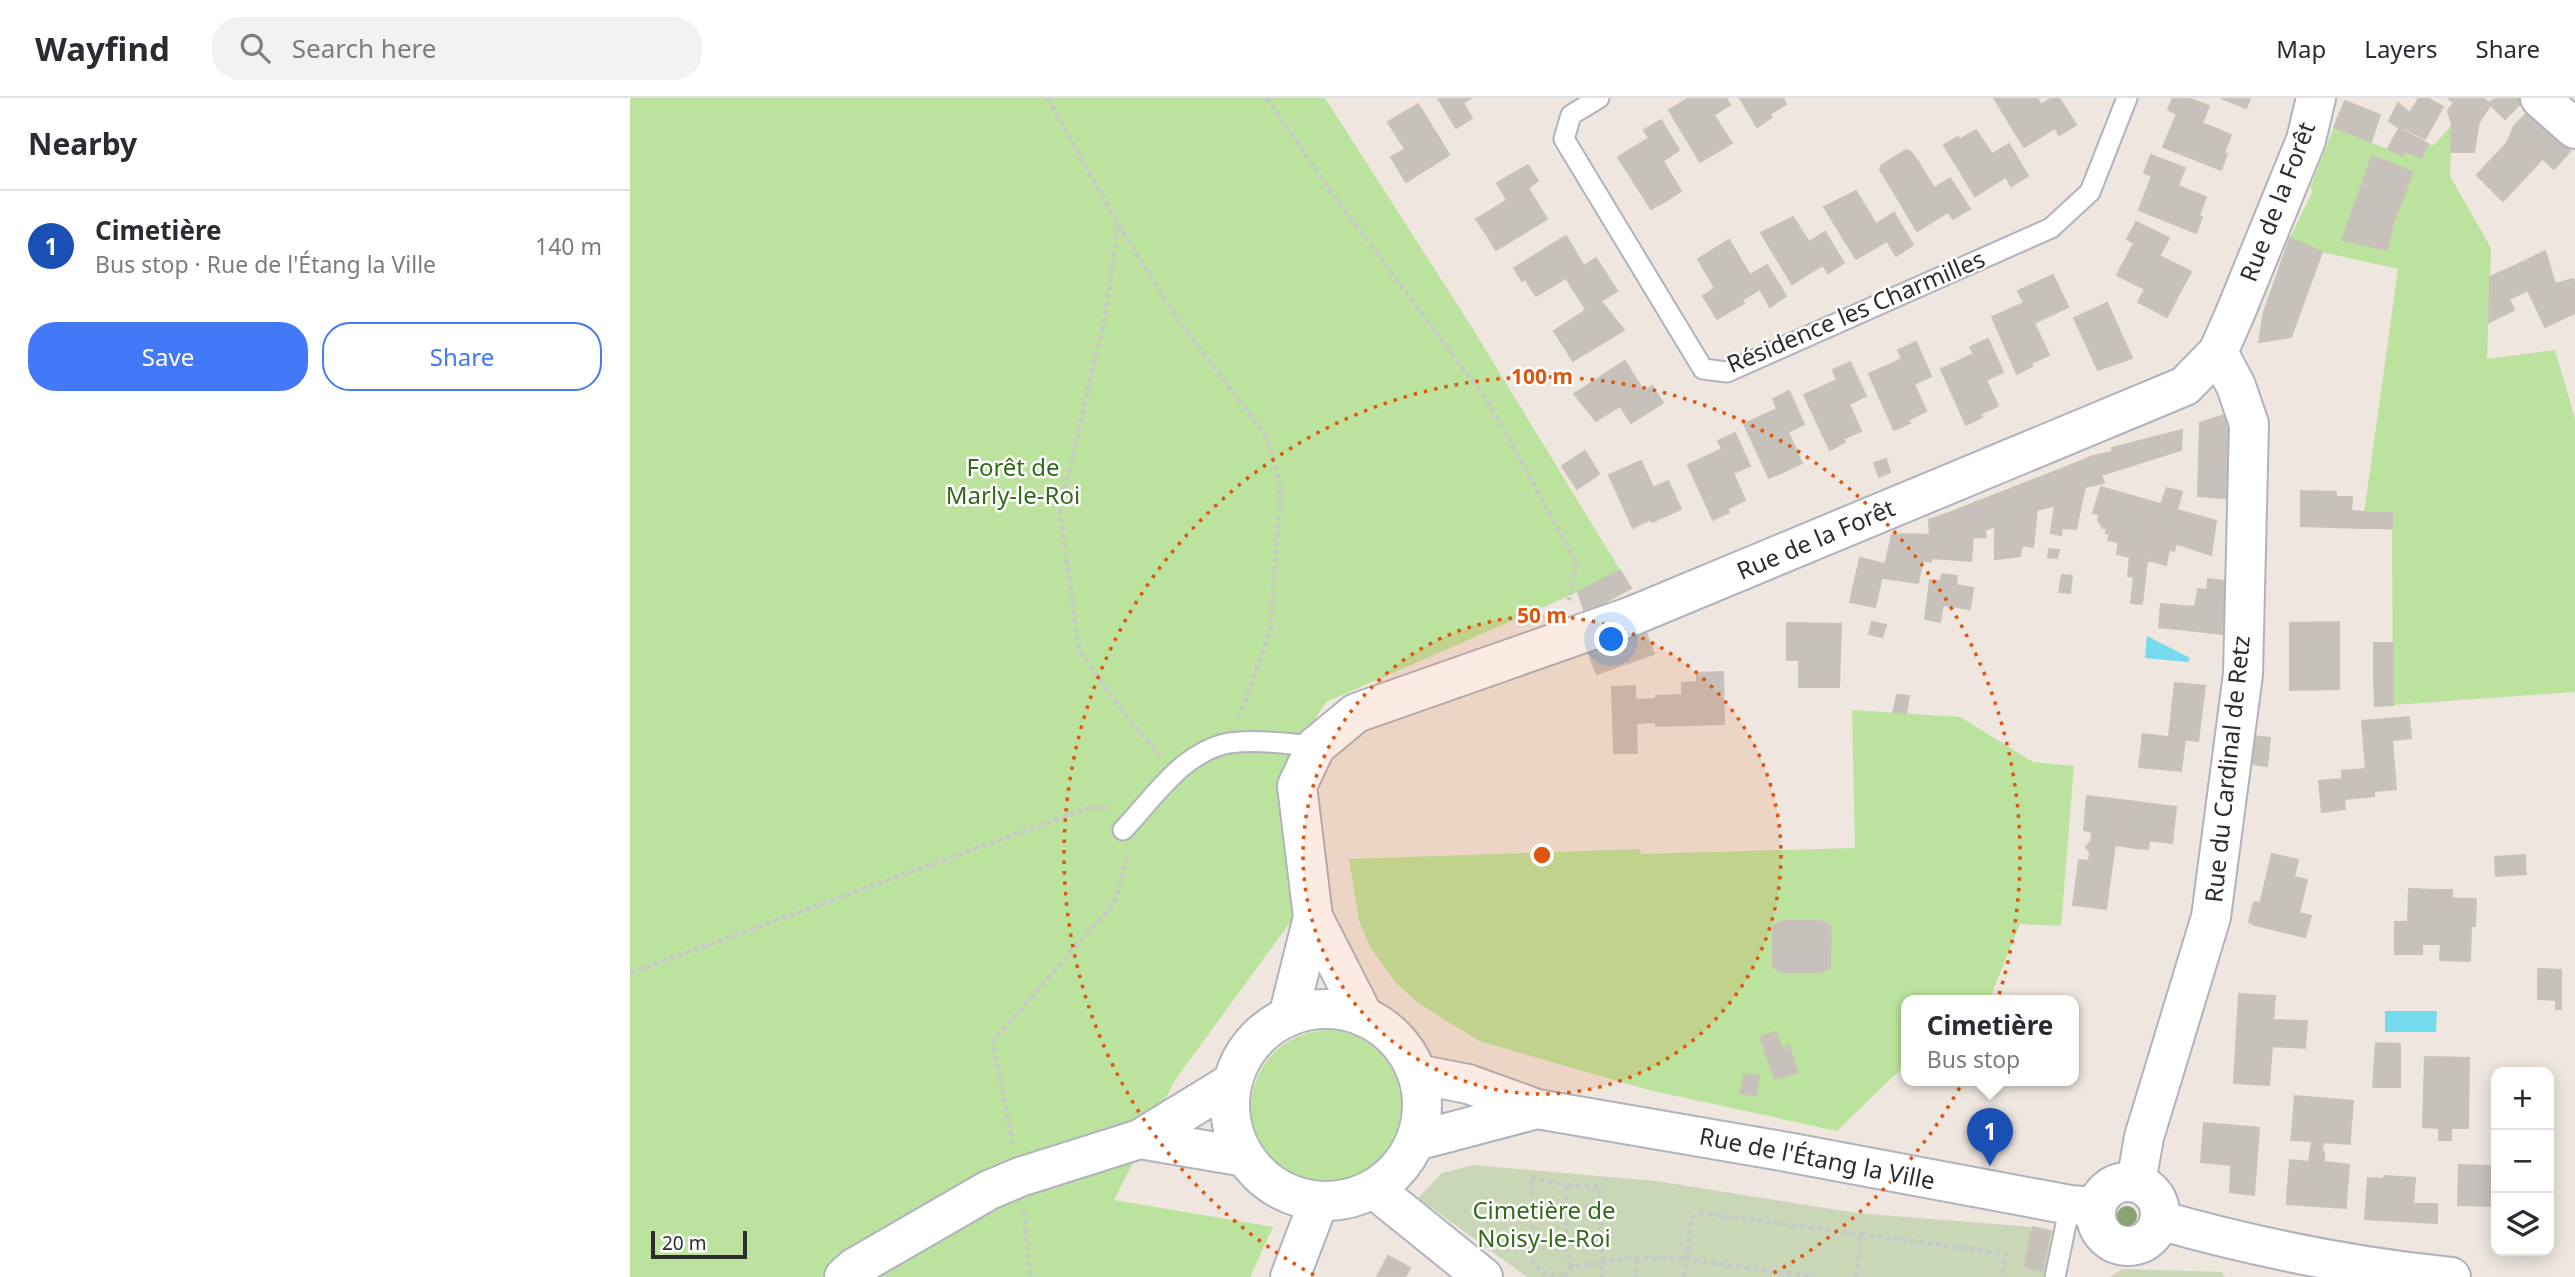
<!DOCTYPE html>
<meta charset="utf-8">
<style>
:root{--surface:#fff;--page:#f2f2f3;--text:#2b2b33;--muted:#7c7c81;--line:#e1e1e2;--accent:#4378f7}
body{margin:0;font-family:"Noto Sans",sans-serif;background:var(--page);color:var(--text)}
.controls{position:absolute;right:21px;bottom:21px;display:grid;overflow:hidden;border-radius:14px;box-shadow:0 4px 18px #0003}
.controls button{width:63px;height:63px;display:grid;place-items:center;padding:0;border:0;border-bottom:2px solid var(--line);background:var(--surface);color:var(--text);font:35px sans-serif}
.scale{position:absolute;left:21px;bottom:18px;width:96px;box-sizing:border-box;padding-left:7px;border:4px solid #2d2d2d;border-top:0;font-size:19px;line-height:24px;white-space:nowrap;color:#2d2d2d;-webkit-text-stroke:5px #fff;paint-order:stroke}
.you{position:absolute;left:982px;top:542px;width:24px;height:24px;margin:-18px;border:5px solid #fff;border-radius:50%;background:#1a73e8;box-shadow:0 0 0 10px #1a73e833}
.badge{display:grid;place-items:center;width:46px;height:46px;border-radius:50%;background:var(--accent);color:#fff;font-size:23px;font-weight:700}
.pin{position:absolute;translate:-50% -58px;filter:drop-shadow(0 2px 4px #0008)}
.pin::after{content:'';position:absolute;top:37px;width:24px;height:21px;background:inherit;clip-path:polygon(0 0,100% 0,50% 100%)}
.popup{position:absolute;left:1271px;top:897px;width:178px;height:91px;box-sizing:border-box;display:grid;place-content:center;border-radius:14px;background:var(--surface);filter:drop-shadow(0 2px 5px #0005);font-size:23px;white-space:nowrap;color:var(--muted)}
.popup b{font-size:26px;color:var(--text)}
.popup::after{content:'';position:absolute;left:50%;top:100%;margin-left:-14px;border:14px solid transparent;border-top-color:var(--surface)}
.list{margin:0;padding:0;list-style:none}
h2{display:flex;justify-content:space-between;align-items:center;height:91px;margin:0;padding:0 28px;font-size:30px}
h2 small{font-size:23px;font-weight:400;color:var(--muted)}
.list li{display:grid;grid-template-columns:46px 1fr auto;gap:21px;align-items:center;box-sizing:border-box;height:112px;padding:0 28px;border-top:2px solid var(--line)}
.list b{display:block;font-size:26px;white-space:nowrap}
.list p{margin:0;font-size:23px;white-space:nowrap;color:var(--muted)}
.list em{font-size:23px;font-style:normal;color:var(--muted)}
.actions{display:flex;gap:14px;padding:21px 28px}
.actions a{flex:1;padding:16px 0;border:2px solid var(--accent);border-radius:28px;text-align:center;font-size:24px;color:var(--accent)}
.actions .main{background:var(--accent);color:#fff}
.icon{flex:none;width:38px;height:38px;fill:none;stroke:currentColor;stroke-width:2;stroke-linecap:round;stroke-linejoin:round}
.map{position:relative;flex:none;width:1945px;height:1179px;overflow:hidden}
header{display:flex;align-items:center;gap:42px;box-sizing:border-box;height:98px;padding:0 35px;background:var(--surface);border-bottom:2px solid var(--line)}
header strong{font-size:33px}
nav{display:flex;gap:38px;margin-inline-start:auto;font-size:24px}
.search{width:490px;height:63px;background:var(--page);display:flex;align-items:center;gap:18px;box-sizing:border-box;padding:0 24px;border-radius:28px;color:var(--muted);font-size:26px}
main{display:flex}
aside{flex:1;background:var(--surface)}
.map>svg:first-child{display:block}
.green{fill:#bce39d}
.cemetery{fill:#cad7b7}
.water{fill:#75daed}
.building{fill:#c7c1bb;stroke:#c9c2b9;stroke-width:2}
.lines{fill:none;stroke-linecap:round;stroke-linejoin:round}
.service-casing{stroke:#b0b3bd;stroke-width:23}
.minor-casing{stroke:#b0b3bd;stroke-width:42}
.tertiary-casing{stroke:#b0b3bd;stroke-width:42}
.path{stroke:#c8c8c8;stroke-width:4.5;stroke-dasharray:5 3.5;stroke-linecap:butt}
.service{stroke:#fff;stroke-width:19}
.minor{stroke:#fff;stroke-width:38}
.tertiary{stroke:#fff;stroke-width:38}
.tree{fill:#88a274}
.ring{fill:none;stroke:#df570e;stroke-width:3.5;stroke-dasharray:3.5 7}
.labels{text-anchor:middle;stroke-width:5;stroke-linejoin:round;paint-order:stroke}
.street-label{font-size:24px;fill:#2d2d2d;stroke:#fff}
.park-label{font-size:24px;fill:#356a1c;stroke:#fff}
.centre{fill:#df570e;stroke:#fff;stroke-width:3.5}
.ring-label{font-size:21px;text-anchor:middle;font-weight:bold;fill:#df570e;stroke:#fff;stroke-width:5;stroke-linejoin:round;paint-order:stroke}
</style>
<header>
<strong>Wayfind</strong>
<div class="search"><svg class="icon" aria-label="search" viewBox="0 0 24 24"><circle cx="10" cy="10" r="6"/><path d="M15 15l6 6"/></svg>Search here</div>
<nav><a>Map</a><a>Layers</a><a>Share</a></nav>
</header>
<main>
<aside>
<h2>Nearby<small></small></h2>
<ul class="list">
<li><span class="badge" style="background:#1a4fb4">1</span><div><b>Cimetière</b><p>Bus stop · Rue de l'Étang la Ville</p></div><em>140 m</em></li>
</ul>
<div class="actions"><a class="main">Save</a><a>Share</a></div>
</aside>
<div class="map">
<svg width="1945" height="1179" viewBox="0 0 1945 1179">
<rect width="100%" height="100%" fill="#eee6df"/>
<path class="green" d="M0 0H695L841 228 990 472 948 494 696 604 653 671 664 819 545 982 484 1102 643 1129 620 1179H0Z
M1822 27 1820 78 1861 150 1857 261 1925 252 1945 321V594L1763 607 1762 431 1732 430 1768 171 1692 154 1660 140 1683 92 1680 90 1704 29 1757 51 1769 30 1798 46 1804 47Z
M1222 612 1330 619 1403 664 1444 668 1431 828 1390 826 1359 902H1276V966L1207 1033 1019 992 849 943 788 905 765 884 740 849 729 823 719 761 1010 751 1011 756 1225 750Z
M621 1010a78 78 0 1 1 156 0a78 78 0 1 1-156 0Z"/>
<path class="cemetery" d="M843 1067 1026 1083 1227 1115 1402 1129 1443 1137 1436 1179H897L788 1100 812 1075Z
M1493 1171 1592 1174 1595 1179H1480Z"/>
<path class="water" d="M1517 538 1560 560 1558 564 1515 560Z
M1755 913H1807L1806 934H1755Z"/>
<path class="building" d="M808 0H841L833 5 842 20 826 30Z
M1059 0H1096L1100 7 1084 17 1099 41 1083 51 1085 55 1070 64 1039 12Z
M1110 0H1153L1156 6 1140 16 1142 19 1127 29Z
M1364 0H1407L1411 7 1422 0H1429L1446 27 1429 37 1425 30 1394 49Z
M1543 0H1558L1579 8 1572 25 1601 37 1594 55 1597 56 1591 72 1533 49 1547 16 1538 12Z
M1591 0H1620L1616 10Z
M1789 0H1797L1813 9 1795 41 1773 29 1772 32 1759 23 1768 5 1780 15Z
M1818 0H1853L1861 6 1849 24Z
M1867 0H1889L1892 4 1875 21 1859 5Z
M1715 3 1750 17 1741 44 1704 29Z
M1824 5 1836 14 1822 27 1818 13Z
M788 6 817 53 800 64 803 67 776 84 761 59 775 51 758 24Z
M1899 13 1940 53 1924 71 1904 53 1895 61 1877 45 1884 28Z
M1836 14 1849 24 1844 54H1821L1822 27Z
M1031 22 1049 52 1033 63 1049 90 1032 100 1034 104 1021 111 988 59 1019 40 1014 32Z
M1769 30 1798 46 1792 60 1775 53 1773 58 1758 51Z
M1346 32 1362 56 1379 46 1398 78 1381 88 1376 79 1345 98 1314 47 1328 39 1329 42Z
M1099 41 1102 45 1085 55 1083 51Z
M1877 45 1904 70 1873 103 1847 77Z
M1276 52 1281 54 1289 65 1272 76 1269 73 1256 81 1250 72 1252 67Z
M817 53 819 57 803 67 800 64Z
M1904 53 1912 61 1904 70 1895 61Z
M1521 57 1555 70 1548 88 1576 99 1569 118 1572 119 1566 135 1509 112 1522 78 1514 75Z
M1742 58 1783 74 1762 129 1757 152 1712 142Z
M1289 65 1304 90 1320 80 1340 111 1323 121 1318 114 1287 133 1256 81 1269 73 1272 76Z
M898 67 908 83 898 90 917 121 866 152 857 137 860 135 850 119 877 102 867 85Z
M1049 90 1051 93 1034 104 1032 100Z
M1226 93 1246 126 1264 115 1283 147 1266 158 1257 143 1226 161 1194 109Z
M850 119 860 135 857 137 846 121Z
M1163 119 1179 144 1195 134 1214 165 1198 175 1193 167 1162 186 1131 135Z
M1506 124 1539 140 1529 158 1558 172 1548 190 1551 192 1537 219 1508 204 1515 191 1487 177 1504 145 1497 141Z
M936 138 954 168 966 160 987 193 971 203 994 232 943 263 924 233 956 212 936 180 906 198 895 181 892 183 884 170Z
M1660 140 1692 154 1661 239 1629 244 1634 214Z
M1099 142 1120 177 1137 167 1156 198 1140 209 1130 191 1112 202 1114 205 1087 221 1073 198 1085 190 1068 161Z
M1915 153 1917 159 1896 168 1891 165Z
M1917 159 1925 186 1943 181 1945 186V215L1915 229 1898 192 1879 201 1884 212 1859 224 1860 179 1891 165 1896 168Z
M1558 172 1561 174 1551 192 1548 190Z
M1423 177 1438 209 1404 225 1419 257 1401 265 1402 268 1387 276 1362 219 1394 205 1388 193Z
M1477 205 1502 260 1468 272 1444 220Z
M1358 241 1373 274 1356 282 1368 308 1350 316 1352 319 1336 327 1311 271 1344 256 1340 249Z
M1286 244 1301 278 1284 286 1296 313 1278 322 1280 325 1264 332 1239 276 1272 261 1268 252Z
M995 263 1014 294 1022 288 1033 305 1001 325 990 308 966 323 944 296Z
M1220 264 1236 298 1219 306 1231 333 1213 341 1215 344 1200 352 1174 297 1207 282 1203 272Z
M1159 293 1174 326 1158 334 1170 361 1153 368 1155 373 1139 380 1114 326 1147 311 1143 301Z
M1603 314V360L1569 359 1570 325Z
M1552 332 1551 352 1487 372 1482 350Z
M1105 335 1120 368 1103 375 1115 402 1097 411 1099 414 1083 422 1058 367 1092 351 1088 343Z
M955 353 969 376 947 391 932 368Z
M1482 354 1487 372 1471 377 1474 385 1455 389 1446 431 1432 430 1435 404 1442 403 1439 368 1463 358Z
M1569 359 1603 360V401L1568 398Z
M1170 361 1172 365 1155 373 1153 368Z
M1256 361 1260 374 1249 379 1244 365Z
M1011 363 1023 390 1038 383 1051 411 1022 424 1021 421 1003 430 979 377Z
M1439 368 1442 403 1407 412 1403 449 1392 447 1395 429 1382 390Z
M1471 389 1530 406 1520 437 1512 506 1501 505 1504 479 1498 478 1501 447 1478 442 1480 436 1476 435 1477 430H1473L1468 422 1470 417 1463 415Z
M1382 390 1395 429 1390 458 1365 461V428L1355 432 1349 403Z
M1537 390 1552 394 1547 412 1569 418 1560 450 1520 437Z
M1671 393 1706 394V399H1722L1721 413 1735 414 1732 430 1671 428Z
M1349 403 1356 439 1327 440 1324 413Z
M1435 404 1431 437 1421 435 1425 406Z
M1324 413 1327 440 1343 439 1341 463 1302 460 1301 464 1293 463 1298 437 1300 436 1299 422Z
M1735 415H1752V430H1732Z
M1752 415H1762V431L1752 430Z
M1569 418 1586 423 1581 457 1560 450Z
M1274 436 1298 437 1288 485 1252 480 1262 437Z
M1520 437 1546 446 1544 453 1539 451 1536 467 1518 462Z
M1489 444 1501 447 1500 459 1487 456Z
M1419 451 1429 452 1427 460 1418 459Z
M1230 460 1255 466 1245 509 1220 504Z
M990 472 1001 490 955 515 948 494Z
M1312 476 1318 477 1310 524 1295 521 1300 482 1311 483Z
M1318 477 1327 478 1326 487 1343 490 1340 511 1313 507Z
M1432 477 1442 478 1440 495 1429 494Z
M1578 481 1602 484V537L1529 529 1531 506 1565 509 1568 491 1577 492Z
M1242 524 1256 527 1252 539 1239 536Z
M1709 524V534L1660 535V525Z
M1157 525 1211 526 1209 589H1169V562H1157Z
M1015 532 1024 556 967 576 958 554Z
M1709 534V591L1660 592V535Z
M1744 545H1763V582H1744Z
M1093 574 1094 626 1026 628V624L1007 625 1006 602 1026 601V598L1052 597V585L1067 584V575Z
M1744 582H1763V607L1745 608Z
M1545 585 1575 588 1568 643 1539 639Z
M1005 588 1007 655H984L982 589Z
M1267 597 1279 598 1276 615H1263Z
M1779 619 1781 640 1762 642 1766 691 1744 693V698L1714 701 1715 711 1692 714 1689 683 1712 681V673L1736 671 1732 623Z
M1513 636 1555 641 1551 673 1509 669Z
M1620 638 1640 640 1637 668 1616 665Z
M1457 698 1491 702 1476 811 1443 807 1449 762 1459 763 1460 754 1456 749 1461 743 1462 734 1454 732Z
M1491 702 1546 709 1542 745 1508 741 1506 750 1486 747Z
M1508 741 1519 743 1518 751 1506 750Z
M1642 756 1668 762 1664 779 1677 782 1669 815 1681 818 1675 839 1625 827Z
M1895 757V767L1881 768V777L1866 778 1865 759Z
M1895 767 1896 776 1881 777V768Z
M1779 791 1804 792 1803 800 1846 801 1845 828H1841L1840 863 1810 862 1811 846H1792V856H1765V824H1778Z
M1804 792H1822V801L1803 800Z
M1624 804 1630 805 1625 827 1619 824Z
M1153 823H1192L1201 828 1200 870 1191 874H1150L1143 869V828Z
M1908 871 1931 872V911H1926V902L1908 901Z
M1609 896 1645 898 1643 922 1677 923 1675 950 1642 948 1639 987 1604 985Z
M1146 934 1151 950 1159 947 1168 974 1145 981 1130 939Z
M1746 945 1770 946V989H1743Z
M1795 959 1839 960 1838 1030H1821V1042H1809V1030L1793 1029Z
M1114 976 1129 978 1126 998 1110 995Z
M1665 998 1723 1003 1720 1039 1694 1037 1692 1054H1694V1064L1719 1067 1716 1104 1657 1099 1660 1062 1679 1064 1683 1036 1662 1035Z
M1574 1025 1629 1030 1624 1097 1600 1094 1601 1067 1571 1064Z
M1662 1035 1683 1036 1682 1043 1661 1042Z
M1694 1037 1720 1039V1046L1693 1044Z
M1866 1064V1108L1828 1107 1829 1067 1866 1068Z
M1754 1078 1785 1080 1783 1106H1807V1125L1735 1121 1738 1080 1754 1081Z
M1657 1099 1716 1104V1110L1657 1106Z
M1403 1129 1420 1133 1417 1149 1399 1145Z
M1399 1145 1417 1149 1412 1173 1395 1169Z
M758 1158 780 1170 775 1179H747Z"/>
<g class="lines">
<defs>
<path id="service" d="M969 0 941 17 934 41 1073 271 1097 274 1421 130 1460 94 1497 0
M493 732C524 700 552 654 599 645 627 641 658 646 686 648
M1425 1179 1440 1107"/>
<path id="minor" d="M1910 0 1945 31
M658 919 683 819
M734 919 683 819 667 688 686 648 726 615 1002 518 1555 288 1588 254 1604 218 1676 42 1686 0
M1506 1085 1514 1039 1581 819 1613 576 1619 326 1606 288 1588 254
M744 1091 853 1179
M660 1179 689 1103"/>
<path id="tertiary" d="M600 1007a96 96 0 1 1 192 0a96 96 0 1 1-192 0Z
M787 976 838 986 907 1011 1157 1054 1440 1107 1467 1109
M510 1041 615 1059
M786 1043 907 1011
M1466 1116a32 32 0 1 1 64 0a32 32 0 1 1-64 0Z
M1529 1122C1624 1149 1723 1169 1821 1179
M214 1179 224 1170 359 1092 390 1079 510 1041 603 984"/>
</defs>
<use href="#service" class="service-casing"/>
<use href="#minor" class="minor-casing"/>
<use href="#tertiary" class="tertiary-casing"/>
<path class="path" d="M418 0 488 126 547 220 637 339 651 390 640 534 609 619
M637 0 697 88 858 304 947 465 939 502
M488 128 475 219 430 413 449 553 503 627 531 657
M0 875 458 710H479
M383 1046 363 943 484 805 499 755
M394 1113 400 1179
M1007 1161V1179
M942 1169 936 1154V1087L970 1089 972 1179
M934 1178C919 1179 912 1176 903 1164L902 1080 935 1087
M934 1179 942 1169 999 1160 1056 1161 1183 1179
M1054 1179 1062 1120 1070 1115 1231 1136
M1226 1179 1231 1136 1376 1156 1372 1179"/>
<use href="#service" class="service"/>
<use href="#minor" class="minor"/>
<use href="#tertiary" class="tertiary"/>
</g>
<circle class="tree" cx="1497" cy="1118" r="10"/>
<circle cx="912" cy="757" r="239" fill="#df570e" fill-opacity=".12"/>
<g class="ring">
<circle cx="912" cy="757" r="239"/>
<path d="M684 1177A478 478 0 1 1 1140 1177"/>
</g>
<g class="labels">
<g class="street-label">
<text transform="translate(1648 104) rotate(-69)" y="8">Rue de la Forêt</text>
<text transform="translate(1226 214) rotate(-23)" y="8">Résidence les Charmilles</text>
<text transform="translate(1186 442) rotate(-23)" y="8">Rue de la Forêt</text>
<text transform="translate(1598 671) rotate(-84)" y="8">Rue du Cardinal de Retz</text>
<text transform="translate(1187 1061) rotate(11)" y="8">Rue de l'Étang la Ville</text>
</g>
<g class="park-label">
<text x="383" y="378">Forêt de<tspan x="383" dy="28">Marly-le-Roi</tspan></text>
<text x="914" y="1121">Cimetière de<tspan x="914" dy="28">Noisy-le-Roi</tspan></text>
</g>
</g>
<circle cx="912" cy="757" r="10" class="centre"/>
<g class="ring-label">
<text x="912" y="286">100 m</text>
<text x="912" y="525">50 m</text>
</g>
</svg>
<div class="controls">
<button>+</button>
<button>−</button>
<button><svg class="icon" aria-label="layers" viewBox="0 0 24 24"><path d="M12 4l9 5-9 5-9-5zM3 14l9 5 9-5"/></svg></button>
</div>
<div class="scale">20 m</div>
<div class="you"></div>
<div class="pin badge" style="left:1360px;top:1068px;background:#1a4fb4">1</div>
<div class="popup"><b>Cimetière</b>Bus stop</div>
</div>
</main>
